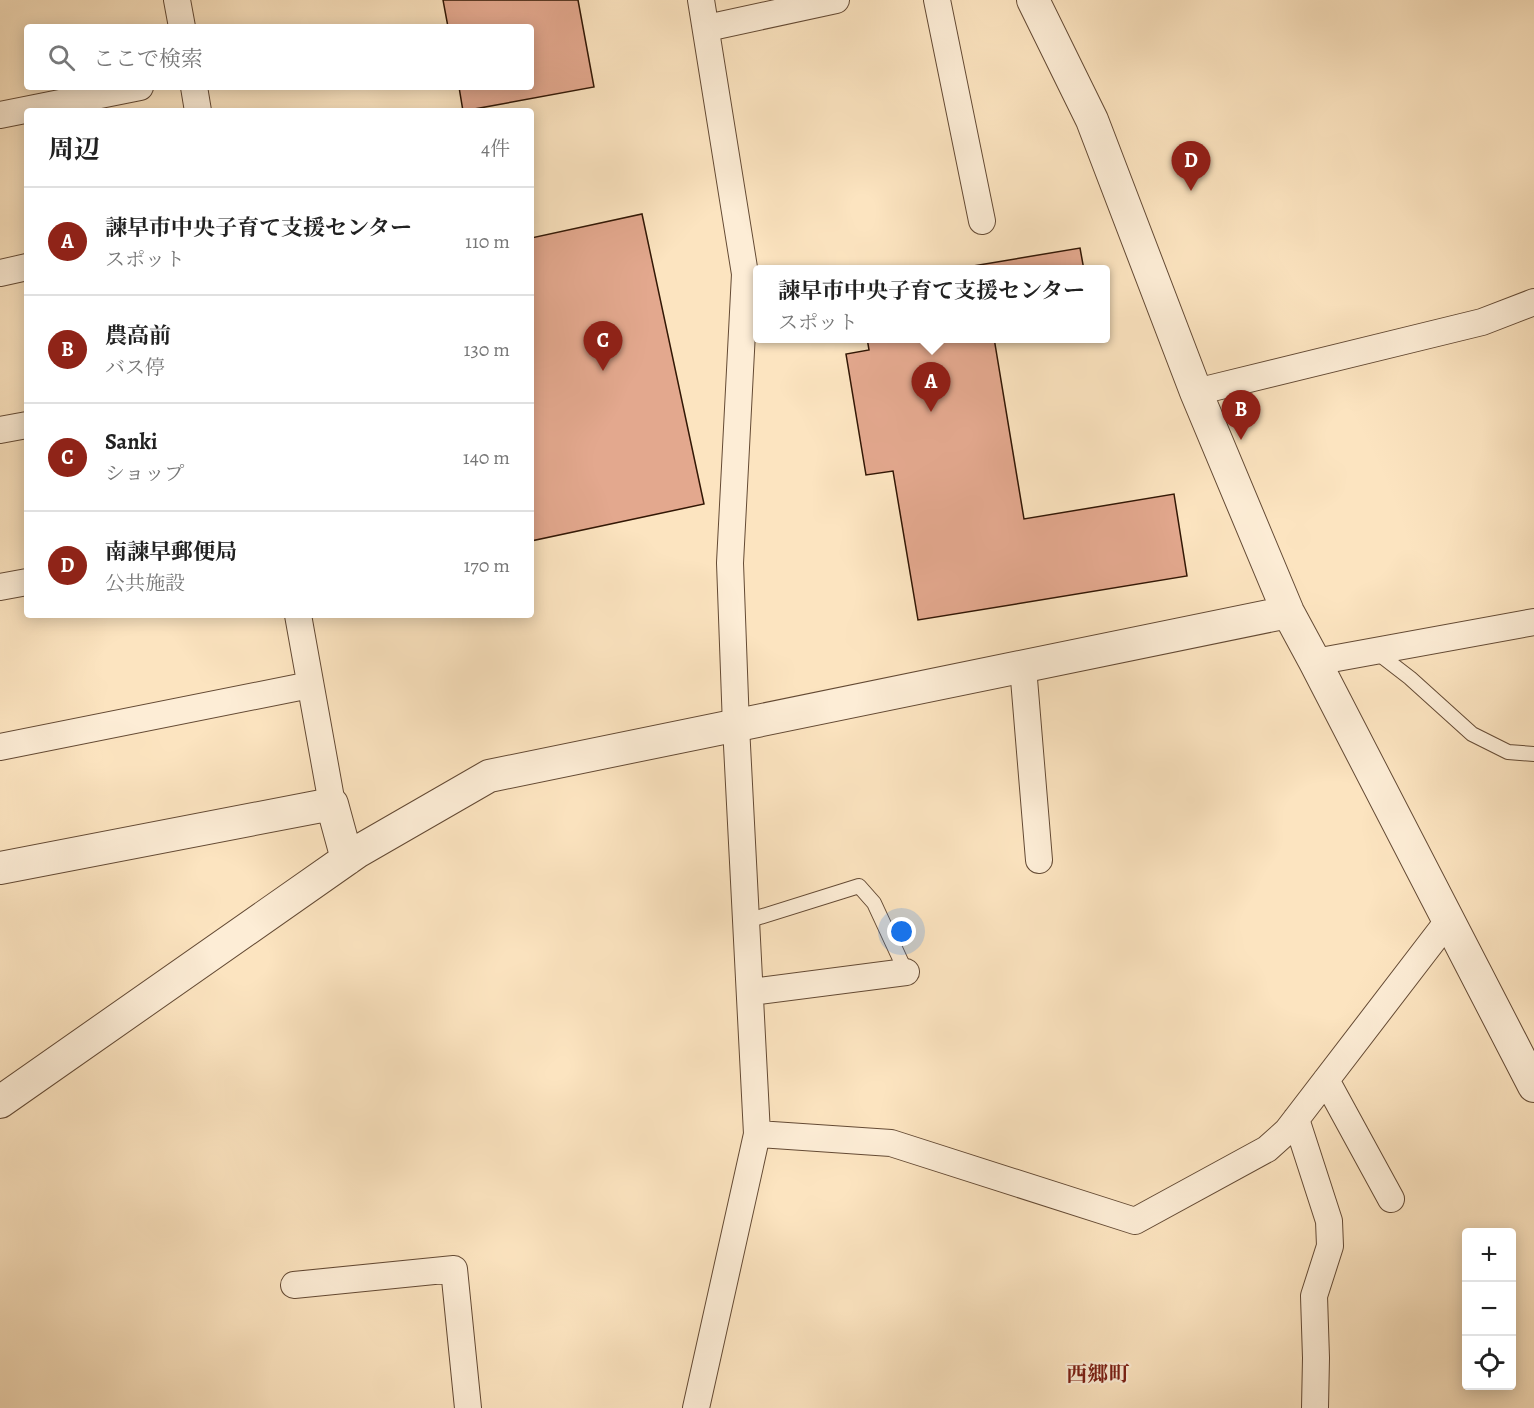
<!DOCTYPE html>
<html lang="ja">
<meta charset="utf-8">
<style>
:root{--surface:#fff;--page:#f2f2f2;--text:#222;--muted:#767676;--line:#e0e0e0;--accent:#8f2418}
body{margin:0;font-family:Alegreya,"Noto Serif JP",serif;background:var(--page);color:var(--text)}
.controls{position:absolute;right:18px;bottom:18px;display:grid;overflow:hidden;border-radius:6px;box-shadow:0 3px 15px #0003}
.controls button{width:54px;height:54px;display:grid;place-items:center;padding:0;border:0;border-bottom:2px solid var(--line);background:var(--surface);color:var(--text);font:30px sans-serif}
.you{position:absolute;left:902px;top:932px;width:21px;height:21px;margin:-15px;border:4px solid #fff;border-radius:50%;background:#1a73e8;box-shadow:0 0 0 9px #1a73e833}
.badge{display:grid;place-items:center;width:39px;height:39px;border-radius:50%;background:var(--accent);color:#fff;font-size:20px;font-weight:700}
.pin{position:absolute;translate:-50% -50px;filter:drop-shadow(0 2px 3px #0008)}
.pin::after{content:'';position:absolute;top:32px;width:21px;height:18px;background:inherit;clip-path:polygon(0 0,100% 0,50% 100%)}
.popup{position:absolute;left:753px;top:265px;width:357px;height:78px;box-sizing:border-box;display:grid;place-content:center;border-radius:6px;background:var(--surface);filter:drop-shadow(0 2px 4px #0005);font-size:20px;white-space:nowrap;color:var(--muted)}
.popup b{font-size:22px;color:var(--text)}
.popup::after{content:'';position:absolute;left:50%;top:100%;margin-left:-12px;border:12px solid transparent;border-top-color:var(--surface)}
.list{margin:0;padding:0;list-style:none}
h2{display:flex;justify-content:space-between;align-items:center;height:78px;margin:0;padding:0 24px;font-size:26px}
h2 small{font-size:20px;font-weight:400;color:var(--muted)}
.list li{display:grid;grid-template-columns:39px 1fr auto;gap:18px;align-items:center;box-sizing:border-box;height:108px;padding:0 24px;border-top:2px solid var(--line)}
.list b{display:block;font-size:22px;white-space:nowrap}
.list p{margin:0;font-size:20px;white-space:nowrap;color:var(--muted)}
.list em{font-size:20px;font-style:normal;color:var(--muted)}
.icon{flex:none;width:33px;height:33px;fill:none;stroke:currentColor;stroke-width:2;stroke-linecap:round;stroke-linejoin:round}
.map{position:relative;flex:none;width:1534px;height:1408px;overflow:hidden}
.search{position:absolute;background:var(--surface);box-shadow:0 3px 15px #0003;left:24px;top:24px;width:510px;height:66px;display:flex;align-items:center;gap:15px;box-sizing:border-box;padding:0 21px;border-radius:6px;color:var(--muted);font-size:22px}
.panel{position:absolute;background:var(--surface);box-shadow:0 3px 15px #0003;left:24px;top:108px;width:510px;height:510px;border-radius:6px}
.map>svg:first-child{display:block}
.building{fill:#e3a88e;stroke:#321705;stroke-width:1.5}
.lines{fill:none;stroke-linecap:round;stroke-linejoin:round}
.service-casing{stroke:#644a34;stroke-width:16}
.minor-casing{stroke:#644a34;stroke-width:28}
.tertiary-casing{stroke:#644a34;stroke-width:34}
.service{stroke:#fdedd6;stroke-width:14}
.minor{stroke:#fdedd6;stroke-width:26}
.tertiary{stroke:#fdedd6;stroke-width:32}
.labels{text-anchor:middle;stroke-width:4.5;stroke-linejoin:round;paint-order:stroke}
.quarter-label{font-size:21px;font-weight:bold;fill:#7a1f14;stroke:#fdedd6}
</style>
<div class="map">
<svg width="1534" height="1408" viewBox="0 0 1534 1408">
<rect width="100%" height="100%" fill="#fce4c0"/>
<filter id="stains"><feTurbulence type="fractalNoise" baseFrequency=".00333" numOctaves="4"/><feColorMatrix values="0 0 0 0 .2 0 0 0 0 .09 0 0 0 0 .02 0 0 0 .5 -.17"/></filter>
<radialGradient id="worn" r=".72"><stop offset=".6" stop-color="#630" stop-opacity="0"/><stop offset="1" stop-color="#630" stop-opacity=".3"/></radialGradient>
<path class="building" d="M443 0H578L594 87 463 111 459 87H531V27H448Z
M642 214 704 504 531 541V238Z
M1080 248 1084 270H949Z
M867 338H994L1024 519 1174 494 1187 576 918 620 893 471 866 475 846 354 869 350Z"/>
<g class="lines">
<defs>
<path id="service" d="M1375 651 1410 678 1472 734 1508 752 1534 754
M747 921 859 886 874 903 906 972"/>
<path id="minor" d="M177 0 182 27
M937 0 982 221
M707 28 836 0
M194 87 198 111
M0 115 140 87
M0 273 27 267
M1196 392 1482 322 1534 302
M0 430 27 425
M0 587 27 582
M298 615 332 804
M1315 662 1534 622
M1023 667 1039 860
M0 747 310 685
M751 992 906 972
M1326 1080 1391 1199
M1296 1119 1329 1221 1330 1246 1314 1296 1316 1358 1315 1408
M757 1134 891 1143 1135 1221 1267 1149 1287 1131 1448 921
M294 1285 454 1269 468 1408
M696 1408 757 1134 736 726 730 563 745 274 701 0"/>
<path id="tertiary" d="M1033 0 1092 120 1196 392 1288 612 1315 662 1534 1086
M0 868 332 804 347 859
M0 1102 357 852 489 776 1288 612"/>
</defs>
<use href="#service" class="service-casing"/>
<use href="#minor" class="minor-casing"/>
<use href="#tertiary" class="tertiary-casing"/>
<use href="#service" class="service"/>
<use href="#minor" class="minor"/>
<use href="#tertiary" class="tertiary"/>
</g>
<g class="labels">
<g class="quarter-label">
<text x="1098" y="1381">西郷町</text>
</g>
</g>
<rect width="100%" height="100%" filter="url(#stains)"/>
<rect width="100%" height="100%" fill="url(#worn)"/>
</svg>
<div class="controls">
<button>+</button>
<button>−</button>
<button><svg class="icon" aria-label="locate" viewBox="0 0 24 24"><circle cx="12" cy="12" r="6"/><path d="M12 2v4M12 18v4M2 12h4M18 12h4"/></svg></button>
</div>
<div class="you"></div>
<div class="pin badge" style="left:931px;top:412px">A</div>
<div class="popup"><b>諫早市中央子育て支援センター</b>スポット</div>
<div class="pin badge" style="left:1241px;top:440px">B</div>
<div class="pin badge" style="left:603px;top:371px">C</div>
<div class="pin badge" style="left:1191px;top:191px">D</div>
<div class="search"><svg class="icon" aria-label="search" viewBox="0 0 24 24"><circle cx="10" cy="10" r="6"/><path d="M15 15l6 6"/></svg>ここで検索</div>
<section class="panel">
<h2>周辺<small>4件</small></h2>
<ul class="list">
<li><span class="badge">A</span><div><b>諫早市中央子育て支援センター</b><p>スポット</p></div><em>110 m</em></li>
<li><span class="badge">B</span><div><b>農高前</b><p>バス停</p></div><em>130 m</em></li>
<li><span class="badge">C</span><div><b>Sanki</b><p>ショップ</p></div><em>140 m</em></li>
<li><span class="badge">D</span><div><b>南諫早郵便局</b><p>公共施設</p></div><em>170 m</em></li>
</ul>
</section>
</div>
